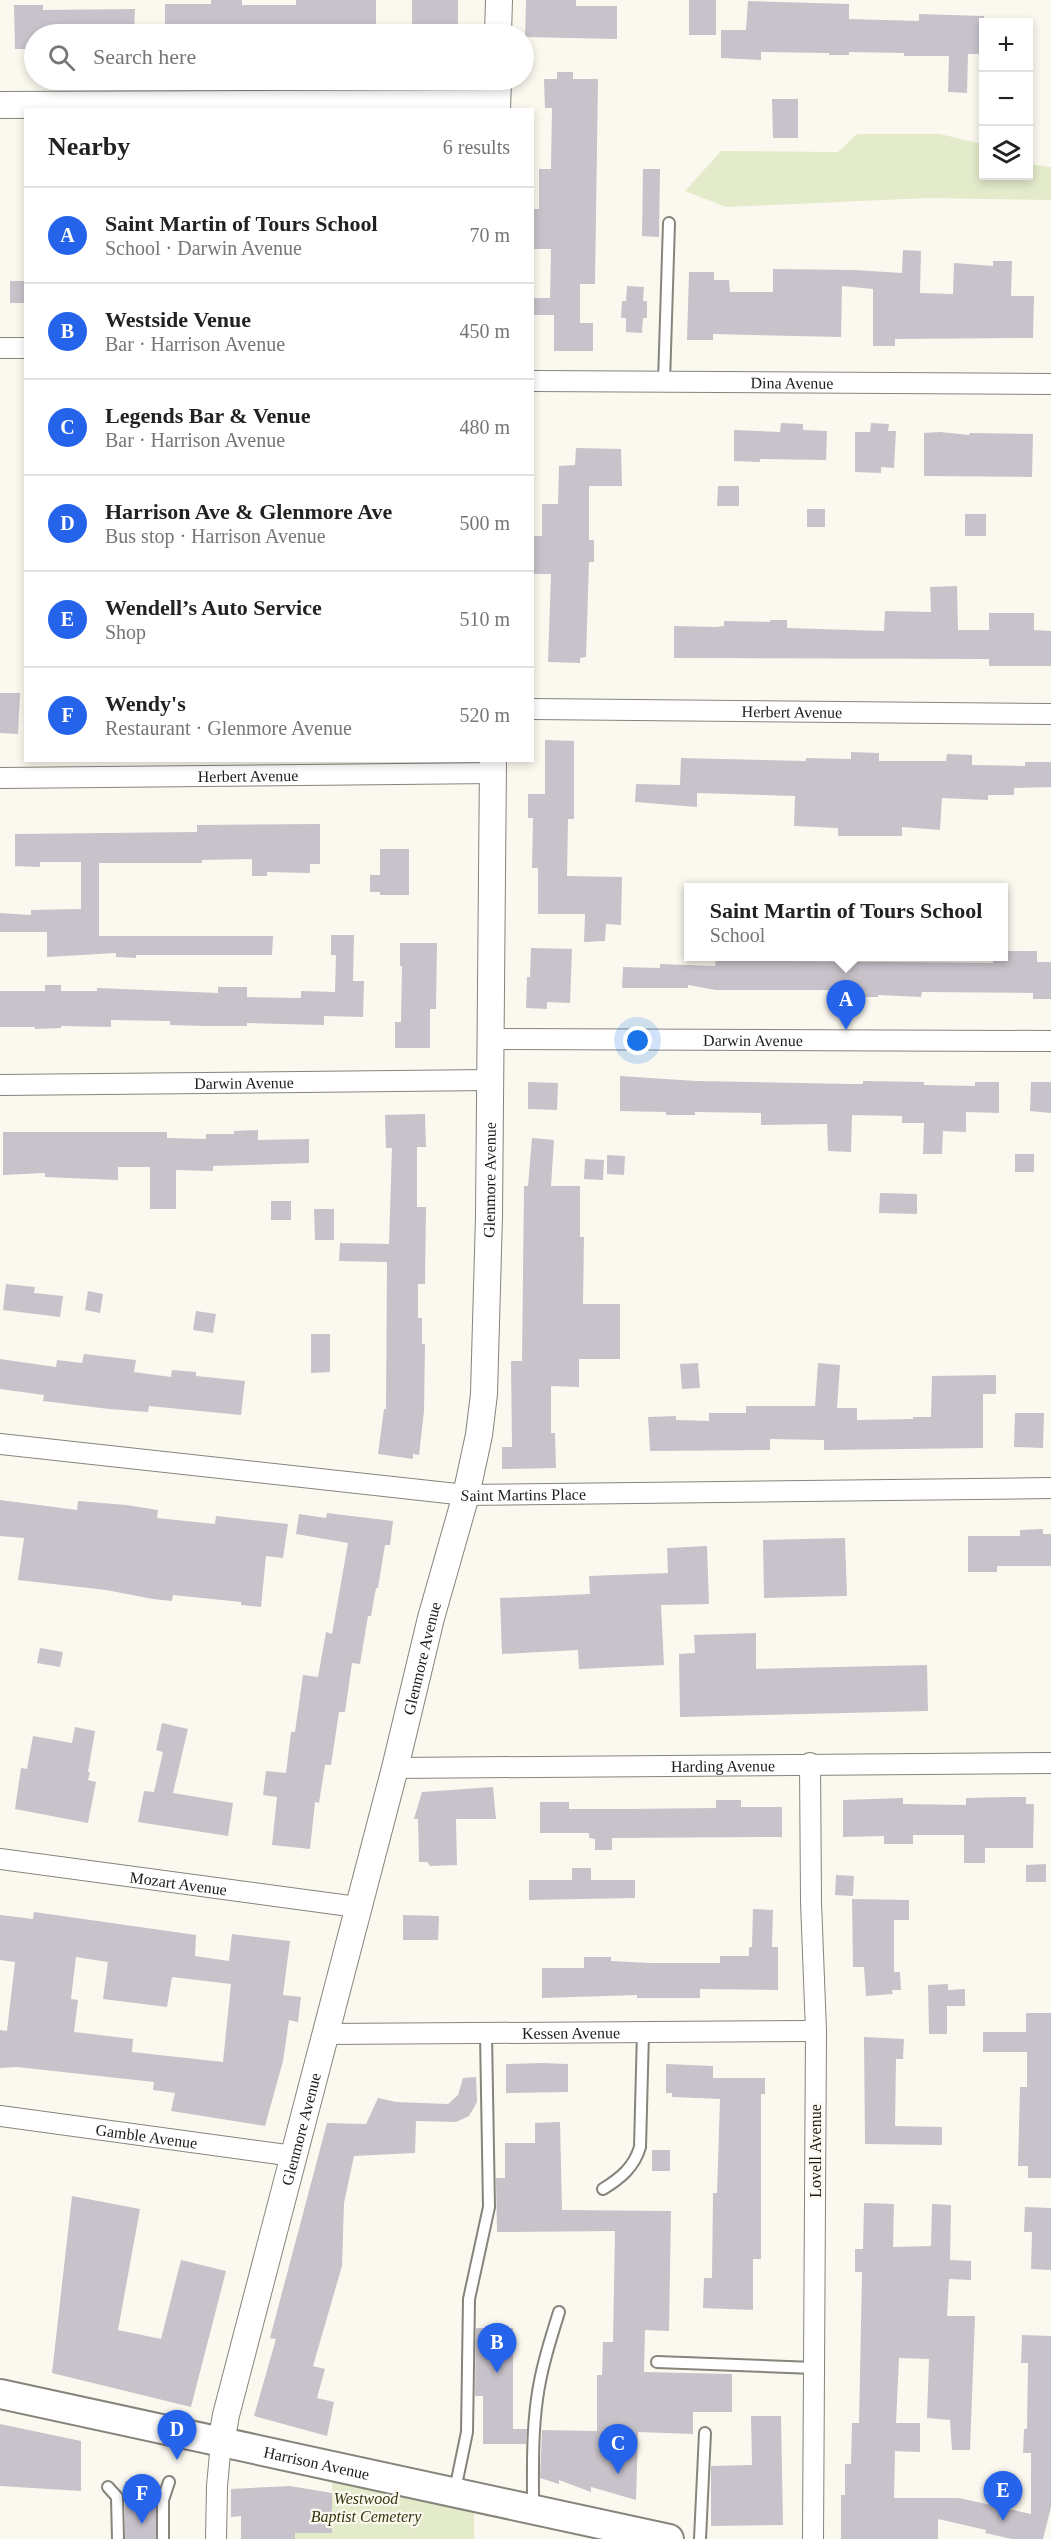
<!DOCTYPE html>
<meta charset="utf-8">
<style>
:root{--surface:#fff;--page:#f2f2f2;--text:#222;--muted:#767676;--line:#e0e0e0;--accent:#2563eb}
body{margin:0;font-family:"Times New Roman",serif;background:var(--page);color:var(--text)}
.controls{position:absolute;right:18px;top:18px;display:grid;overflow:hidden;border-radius:0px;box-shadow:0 3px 9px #0003}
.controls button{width:54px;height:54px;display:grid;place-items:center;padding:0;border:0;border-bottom:2px solid var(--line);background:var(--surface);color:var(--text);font:30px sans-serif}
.you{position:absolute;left:638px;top:1041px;width:21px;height:21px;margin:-15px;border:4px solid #fff;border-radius:50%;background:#1a73e8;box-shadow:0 0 0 9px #1a73e833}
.badge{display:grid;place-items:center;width:39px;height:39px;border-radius:50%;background:var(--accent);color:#fff;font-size:20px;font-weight:700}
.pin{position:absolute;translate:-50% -50px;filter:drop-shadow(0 2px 3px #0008)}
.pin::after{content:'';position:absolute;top:32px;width:21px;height:18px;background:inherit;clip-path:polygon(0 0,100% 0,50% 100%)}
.popup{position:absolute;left:684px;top:883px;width:324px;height:78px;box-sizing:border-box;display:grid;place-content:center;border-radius:0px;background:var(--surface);filter:drop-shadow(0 2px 4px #0005);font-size:20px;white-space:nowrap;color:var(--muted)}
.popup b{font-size:22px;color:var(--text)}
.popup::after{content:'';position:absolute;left:50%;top:100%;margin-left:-12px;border:12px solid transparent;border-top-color:var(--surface)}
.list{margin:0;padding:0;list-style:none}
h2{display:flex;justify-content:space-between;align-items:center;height:78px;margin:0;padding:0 24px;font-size:26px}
h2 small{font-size:20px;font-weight:400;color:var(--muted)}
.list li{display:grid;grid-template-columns:39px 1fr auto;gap:18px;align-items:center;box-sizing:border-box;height:96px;padding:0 24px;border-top:2px solid var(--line)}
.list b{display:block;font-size:22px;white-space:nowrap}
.list p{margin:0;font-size:20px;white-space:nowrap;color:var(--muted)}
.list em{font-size:20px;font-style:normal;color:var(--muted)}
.icon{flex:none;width:33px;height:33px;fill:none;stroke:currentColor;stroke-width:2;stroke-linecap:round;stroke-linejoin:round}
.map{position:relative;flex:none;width:1051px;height:2539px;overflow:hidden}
.search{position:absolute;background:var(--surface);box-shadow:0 3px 9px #0003;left:24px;top:24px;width:510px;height:66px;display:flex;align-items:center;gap:15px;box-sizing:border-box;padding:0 21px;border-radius:33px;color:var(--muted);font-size:22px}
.panel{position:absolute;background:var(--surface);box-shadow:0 3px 9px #0003;left:24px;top:108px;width:510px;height:654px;border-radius:0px}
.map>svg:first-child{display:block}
.green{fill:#e4ebcb}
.building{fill:#c8c2ca;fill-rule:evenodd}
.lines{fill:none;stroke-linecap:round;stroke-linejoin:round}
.service-casing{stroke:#86847b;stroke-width:14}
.minor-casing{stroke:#86847b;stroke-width:22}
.tertiary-casing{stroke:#86847b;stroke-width:28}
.secondary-casing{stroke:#86847b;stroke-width:32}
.service{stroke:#fff;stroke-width:10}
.minor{stroke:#fff;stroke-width:20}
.tertiary{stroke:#fff;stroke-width:26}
.secondary{stroke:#fff;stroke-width:28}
.labels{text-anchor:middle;stroke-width:4.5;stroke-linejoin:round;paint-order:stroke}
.street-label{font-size:16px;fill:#1c1c18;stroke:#fbf9ef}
.park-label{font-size:16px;font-style:italic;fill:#31370f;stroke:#fbf9ef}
</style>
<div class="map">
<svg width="1051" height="2539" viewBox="0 0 1051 2539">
<rect width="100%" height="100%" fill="#fbf9ef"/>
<path class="green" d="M857 134H940L982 144 984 176H1028L1029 164 1051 167V200L927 198 726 207 685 191 721 151 838 152Z
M332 2467 474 2498V2539H295V2533H332Z"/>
<path class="building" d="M211 0H242V5H296V0H376V34H165V4H211Z
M412 0H458V34H412Z
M526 0H576V6H617V39L525 37Z
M689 0H716V35H689Z
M748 1 849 4V19L919 21V14L984 16V54H968L967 93 948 92 949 56H904V53L849 52V55H829V53L761 52V60L721 58V30H746Z
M14 5H43V10L135 9 134 34H34V49H15Z
M557 72H573V79H598L595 284H580V323H593V351H554V315H532V298H550L551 249H532V209H539V169H551L552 108H545L544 79H557Z
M772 99H798V138H773Z
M643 169H660L659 237 642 236Z
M903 250 921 251 920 293 953 294 954 263 993 266V261H1012L1011 296H1034L1033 338 895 339V346H873V289L842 286 841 337 713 334V340H687L689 272H714V280H729L730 292H773V269L855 270 902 273Z
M10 281H26V303H10Z
M627 286 644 287 643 301H647V318H643L642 333 626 332V318H621L622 301H626Z
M781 423 803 424V430L827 431 826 460 760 459V462L734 461V430L780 432Z
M871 423 889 424 888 431H896L894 468 881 467V473L855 472V432H870Z
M940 432 969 435 970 433 1033 434 1032 477 924 476V433Z
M576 448 621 449 622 486H589V540H594V562H589L586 657 580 658V663L548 662 551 574H532V536H542V504H558L559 466 575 465Z
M718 486H739V506H717Z
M807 509H825V527H807Z
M965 514H986V536H965Z
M957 586 958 630H989V613H1034V630L1051 631V666H989V659L674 658V626L716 627 724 626V621L770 622V620H787V628L884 631 885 611 931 612 930 587Z
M0 693H20L18 734 0 733Z
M545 740 574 741V819H568L567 876 622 877 621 925 606 924 605 941 584 942 585 914H538V868H532L533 818H528V794H545Z
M851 752 879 753V761H946L947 754 972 755V765L1025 766V762H1051V787L1014 788V795H988V800L942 798 940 830 902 827V836H838V828L794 826 795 796 697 793V807L635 802 636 784 680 785 681 758 806 761V758L851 759Z
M320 824V864H310V873L267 872V876H252V859L202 860V863H99V936H273L272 955H136V958L116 957V953L47 957V932H0V913L31 915V910L81 909V862H40V867L15 866V834L197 832V825Z
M380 849H409V895H380V892H370V875H380Z
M331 935H354L353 981H364L363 1017 324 1016V1025L247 1023V1026H205L170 1025V1021L111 1020V1027L61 1026V1028L35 1029V1027H0V991H45V985H61V991H97V988L218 993V987H247V997L301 998V991L335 992 336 955H331Z
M400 943H437L436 1009H430V1048H395V1022H401L402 966H400Z
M531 948 572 949 570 1003 547 1002V1009L526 1008 527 977H530Z
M1004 951H1037V962H1051V999H1033V993L922 992 921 997 878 995V997H853V990H716L688 985V988H622L623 967 660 968V964L715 966 716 959 726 960V957H788V961L993 963V957H1004Z
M620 1076 696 1081 852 1084H863V1081L924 1082V1085L975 1086V1082H999V1113L966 1112V1132L943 1131 942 1154H923L924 1123H902V1116L852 1115 851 1152 828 1151 827 1124 761 1125V1113L695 1112V1115H666V1112L620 1111Z
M528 1082 558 1083 557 1110 528 1109Z
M1031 1082H1051V1113L1030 1111Z
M425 1114 426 1147H417V1207H426L425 1284H418V1318H422V1344H425L424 1411 419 1455 413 1454V1459L378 1454 384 1409H386L387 1262 339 1261 340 1243 389 1244 392 1148H386L385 1115Z
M258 1130V1140L309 1139V1163L213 1166V1171L176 1170V1209H150V1167H118V1180L45 1177V1173L3 1175V1132H167V1138L206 1139V1134H234V1131Z
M532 1138 554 1140 551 1186H580V1237H584L583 1304H620V1359H579V1387L551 1386V1433H555L556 1468 502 1469V1447H512L511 1361H522L524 1186H528Z
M1015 1154H1034V1172H1015Z
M607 1155 625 1156 624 1175 607 1174Z
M585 1159 604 1160 603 1180 584 1179Z
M880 1193 917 1194V1214L879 1213Z
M271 1201H291V1220H271Z
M314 1209H334V1240H315Z
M6 1284 35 1287 34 1293 63 1296 60 1317 3 1310Z
M88 1291 103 1294 100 1313 85 1310Z
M196 1311 216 1314 213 1333 193 1330Z
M311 1334H330V1372L311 1373Z
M84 1354 136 1360 134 1372 171 1377 172 1370 196 1372V1376L245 1381 241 1415 149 1406 148 1412 109 1409 43 1401 44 1395 0 1389V1359L56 1367 57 1360 82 1363Z
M698 1363 700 1388 682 1389 680 1364Z
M818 1363 840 1365 837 1408H857V1420L913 1419V1417H931L932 1376 996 1375V1394H983V1448L824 1450V1440L770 1439V1450L650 1451 648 1417 676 1416V1420L709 1421V1413H746V1406H815Z
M1015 1413H1044L1043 1448 1014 1447Z
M0 1500 77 1510 78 1501 126 1505 158 1510 157 1518 215 1524 216 1516 288 1524 283 1558 266 1556 261 1607 241 1605V1602L173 1595 172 1601 153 1599 106 1590 18 1580 24 1538 0 1536Z
M327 1513 393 1521 390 1545H385L378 1588H376L371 1616H368L360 1664 352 1663 345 1712H339L331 1765H325L319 1803 315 1802 310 1849 272 1845 277 1797 263 1795 266 1771 286 1773 291 1732H295L303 1675 318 1677 326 1632 332 1634 348 1543 296 1534 299 1514 326 1518Z
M1043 1529V1534H1051V1566H997V1572H968V1536H1020V1530Z
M845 1538 847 1596 764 1598 763 1540Z
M707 1546 709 1604 661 1605 664 1665 579 1669 578 1650 502 1654 500 1598 590 1594 589 1576 668 1573 667 1548Z
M756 1633V1669L927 1665 928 1711 680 1717 679 1654 695 1653 694 1635Z
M40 1648 63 1652 60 1667 37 1663Z
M162 1723 188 1729 173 1793 233 1803 228 1836 138 1822 144 1791 154 1792 163 1752 156 1750Z
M75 1727 95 1731 88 1772H90L88 1780 96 1782 88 1823 15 1809 21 1768 27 1769 33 1736 72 1743Z
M493 1787 496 1819H456L457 1865 430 1866 427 1862H419L418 1819H414L422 1792Z
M1008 1797H1026V1804H1034L1033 1848H985V1863H964V1835H913V1844H884V1836L843 1837V1800L903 1798V1804L966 1805V1798Z
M716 1800H741V1807H782V1837L612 1838V1850H595V1839L589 1838V1833H540V1802H569V1809H625L716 1808Z
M1046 1864V1882H1026V1865Z
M572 1868H591V1880H635V1898L529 1900V1880H572Z
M836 1875 854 1876 853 1896 835 1895Z
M852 1899 909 1900V1920H894V1972H900L901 1990H892L893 1994 866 1996 864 1967H853Z
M753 1909 773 1910 772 1947H778V1990L700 1989V1998H637V1995L542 1998V1968H584V1957H611V1961L650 1963H720V1956H749V1947H752Z
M34 1912 196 1935 195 1956 229 1961 232 1934 290 1941 283 1995 301 1997 298 2022 289 2020 283 2061 265 2126 171 2111 175 2093 153 2090 154 2082 17 2067 0 2068V2030L7 2031 15 1962 0 1960V1915L33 1919ZM76 1957 108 1962 103 1999 167 2007 172 1977 231 1984 223 2062 132 2052 133 2039 74 2032 78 2000 71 1999Z
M403 1915 439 1916 438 1940H403Z
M948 1984V1990L965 1989V2006H947V2034H929L928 1985Z
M1026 2013H1051V2178H1028V2166H1018L1020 2087H1027V2052H983V2032H1026Z
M864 2037 904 2039 903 2059H896L895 2126 942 2127V2145L865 2144Z
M542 2063 568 2064V2092L506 2093V2064Z
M666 2064 713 2066V2078H765V2094H761V2259H753V2310L703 2308 704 2278H712L713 2193H717L720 2099 672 2097V2093H666Z
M476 2077 477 2102 469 2116 456 2122 416 2121 415 2153 354 2156 344 2203 342 2266 313 2366 325 2369 317 2398 334 2402 327 2436 254 2416 276 2339 270 2338 327 2123 366 2124 378 2098 396 2102 448 2104 458 2095 463 2078Z
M560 2122 562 2210 671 2211 669 2331 645 2330 644 2372 732 2374V2412H693V2434L638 2432 636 2500 591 2487V2492L559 2480V2484L540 2478 542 2430 597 2431V2375H602L603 2342H613L615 2231 497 2232 496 2178H505V2143H535V2123Z
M652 2150H670V2171H652Z
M72 2196 140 2209 118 2330 161 2339 181 2260 226 2271 191 2407 52 2373Z
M864 2203 894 2204 893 2247 931 2246 932 2204 951 2205 950 2260 971 2261V2280L949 2279 947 2316H975L970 2450H952L950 2420 927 2418 929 2359 899 2358 896 2423H920V2452L895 2451 894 2498H959L1031 2514V2453H1023L1024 2429H1027L1028 2363H1021L1022 2335 1051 2336V2507L1043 2539H1012L985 2533 986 2530 938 2519V2539H841V2495H845V2464H851L852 2423H859L862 2275V2272H855V2249H863Z
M1025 2207 1051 2208V2270L1031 2269 1032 2232H1024Z
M476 2328H513V2429H527L526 2444H483V2396H475Z
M751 2416H781L783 2525 711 2526V2466L752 2465Z
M0 2424 81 2441V2491L0 2486Z
M125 2481 158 2482 156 2500V2539H125Z
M290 2486 332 2493V2533H295V2539H241V2516L231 2517V2489Z"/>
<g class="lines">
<defs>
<path id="service" d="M664 382 669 223
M603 2189C621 2178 634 2167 640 2147L643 2032
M657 2362 814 2368
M108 2487 117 2497 118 2539
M455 2490 467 2432 469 2299 489 2207 486 2034
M533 2507C533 2471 532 2435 537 2399 541 2369 550 2341 559 2312
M163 2539V2500L169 2482
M700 2539 705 2433"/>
<g id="minor">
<path d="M0 348H26"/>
<path id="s1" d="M532 381 1051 384"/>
<path id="s2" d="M532 709 1051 714"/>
<path id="s3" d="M0 778 494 773"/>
<path id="s4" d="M491 1039 1051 1041"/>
<path id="s5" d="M0 1085 490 1080"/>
<path id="s6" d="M0 1444 466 1495 1051 1488"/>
<path d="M810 1763 811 1902 816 2031 813 2539"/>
<path id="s7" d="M395 1768 1051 1763"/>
<path id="s8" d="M0 1859 357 1907"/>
<path id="s9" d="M325 2034 816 2031"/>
<path id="s10" d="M0 2116 294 2156"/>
<path d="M216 2539 217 2486 221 2443"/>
</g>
<g id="tertiary">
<path d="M498 34 499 0"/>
<path d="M0 105 497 103"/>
<path d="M497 110 498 80"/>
<path id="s11" d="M221 2443 226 2415 395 1768 431 1618 466 1495 479 1435 484 1394 489 1216 493 760"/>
</g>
<g id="secondary">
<path id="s12" d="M0 2394 669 2539"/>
</g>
</defs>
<use href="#service" class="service-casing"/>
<use href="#minor" class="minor-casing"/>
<use href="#tertiary" class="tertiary-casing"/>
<use href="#secondary" class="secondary-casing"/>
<use href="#service" class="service"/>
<use href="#minor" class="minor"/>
<use href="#tertiary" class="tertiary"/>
<use href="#secondary" class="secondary"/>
</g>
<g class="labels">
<g class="street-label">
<text dy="6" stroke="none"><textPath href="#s1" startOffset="260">Dina Avenue</textPath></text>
<text dy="6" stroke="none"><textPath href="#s2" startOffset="260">Herbert Avenue</textPath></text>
<text dy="6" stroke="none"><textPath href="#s3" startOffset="248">Herbert Avenue</textPath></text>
<text dy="6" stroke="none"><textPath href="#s4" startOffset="262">Darwin Avenue</textPath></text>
<text dy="6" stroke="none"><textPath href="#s5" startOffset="244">Darwin Avenue</textPath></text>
<text dy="6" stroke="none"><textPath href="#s11" startOffset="1296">Glenmore Avenue</textPath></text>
<text dy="6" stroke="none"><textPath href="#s6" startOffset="526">Saint Martins Place</textPath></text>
<text dy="6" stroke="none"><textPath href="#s11" startOffset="810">Glenmore Avenue</textPath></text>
<text dy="6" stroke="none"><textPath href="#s7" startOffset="328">Harding Avenue</textPath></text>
<text dy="6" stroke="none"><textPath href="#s8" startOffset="180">Mozart Avenue</textPath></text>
<text dy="6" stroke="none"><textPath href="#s9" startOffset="246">Kessen Avenue</textPath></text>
<text dy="6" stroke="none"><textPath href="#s11" startOffset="324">Glenmore Avenue</textPath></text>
<text dy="6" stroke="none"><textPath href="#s10" startOffset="148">Gamble Avenue</textPath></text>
<text transform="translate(815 2151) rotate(-90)" y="6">Lovell Avenue</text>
<text dy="6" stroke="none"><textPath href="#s12" startOffset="324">Harrison Avenue</textPath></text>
</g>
<g class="park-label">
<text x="366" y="2504">Westwood<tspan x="366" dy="18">Baptist Cemetery</tspan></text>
</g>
</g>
</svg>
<div class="controls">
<button>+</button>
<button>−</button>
<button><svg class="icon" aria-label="layers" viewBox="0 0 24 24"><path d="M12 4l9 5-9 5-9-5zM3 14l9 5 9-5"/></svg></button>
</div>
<div class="you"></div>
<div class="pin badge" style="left:846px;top:1030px">A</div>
<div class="popup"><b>Saint Martin of Tours School</b>School</div>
<div class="pin badge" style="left:497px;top:2373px">B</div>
<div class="pin badge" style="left:618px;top:2474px">C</div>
<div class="pin badge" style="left:177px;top:2460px">D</div>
<div class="pin badge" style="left:1003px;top:2521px">E</div>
<div class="pin badge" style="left:142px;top:2524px">F</div>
<div class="search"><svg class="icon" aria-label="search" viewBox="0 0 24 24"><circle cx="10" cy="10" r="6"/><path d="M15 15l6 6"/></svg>Search here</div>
<section class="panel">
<h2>Nearby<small>6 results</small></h2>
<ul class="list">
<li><span class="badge">A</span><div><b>Saint Martin of Tours School</b><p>School · Darwin Avenue</p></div><em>70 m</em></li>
<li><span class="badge">B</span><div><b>Westside Venue</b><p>Bar · Harrison Avenue</p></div><em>450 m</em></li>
<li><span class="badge">C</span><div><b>Legends Bar &amp; Venue</b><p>Bar · Harrison Avenue</p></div><em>480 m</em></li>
<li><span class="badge">D</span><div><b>Harrison Ave &amp; Glenmore Ave</b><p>Bus stop · Harrison Avenue</p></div><em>500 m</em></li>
<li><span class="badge">E</span><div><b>Wendell’s Auto Service</b><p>Shop</p></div><em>510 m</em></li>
<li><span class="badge">F</span><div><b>Wendy's</b><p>Restaurant · Glenmore Avenue</p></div><em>520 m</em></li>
</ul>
</section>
</div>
